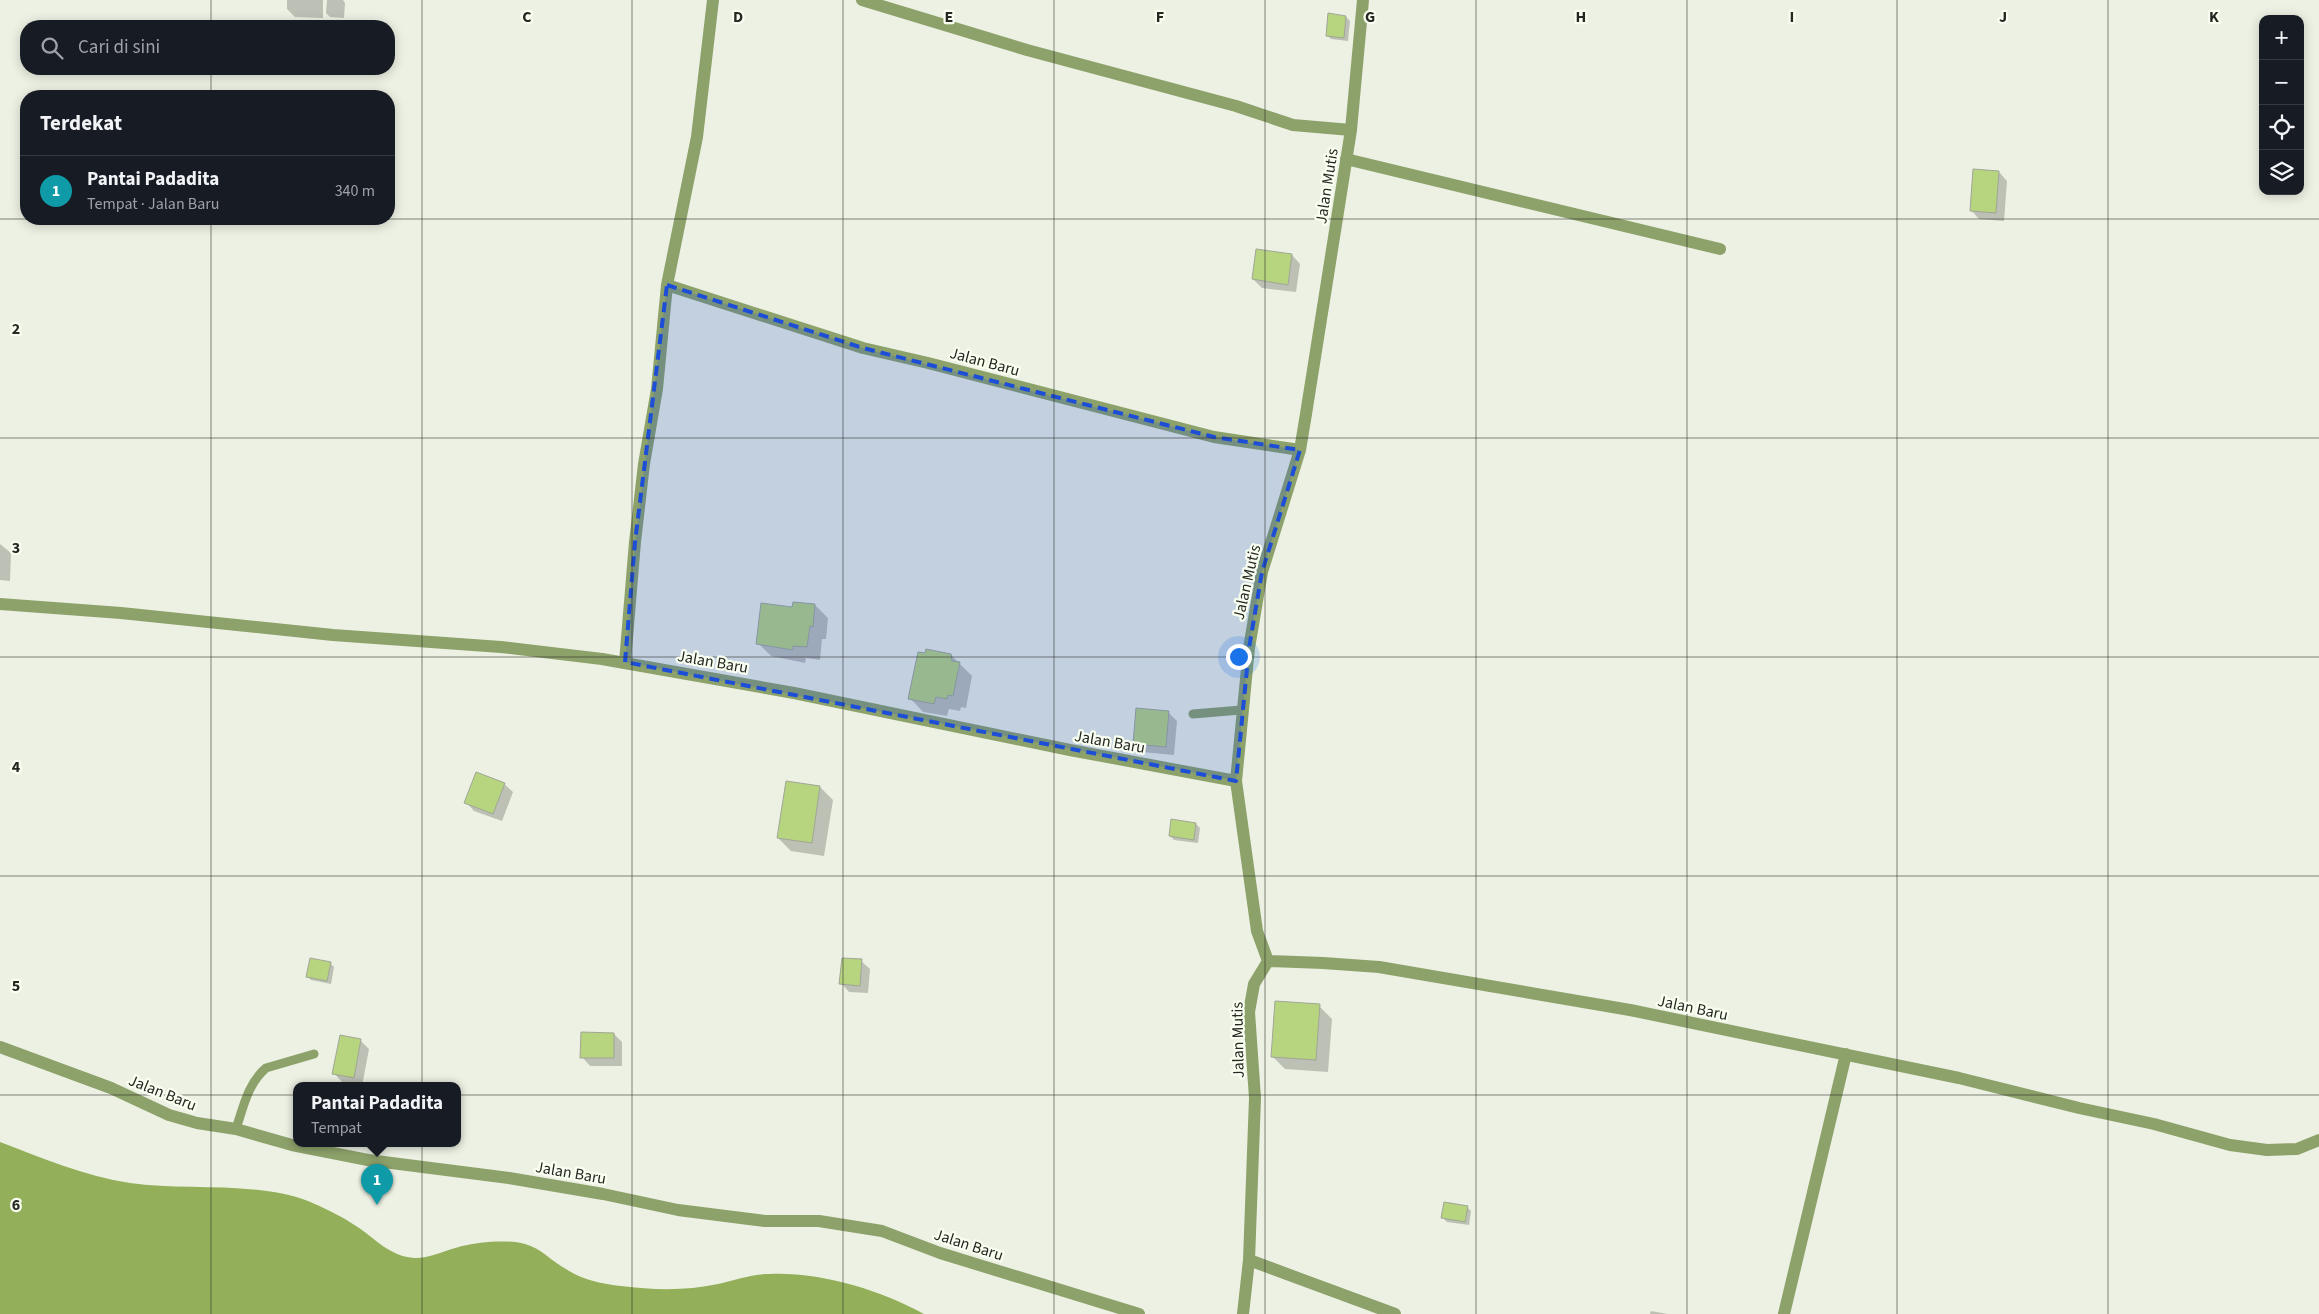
<!DOCTYPE html>
<html lang="id">
<meta charset="utf-8">
<style>
:root{--surface:#171b24;--page:#242831;--text:#f1f3f6;--muted:#9ea1a6;--line:#363941;--accent:#8c9099}
body{margin:0;font-family:"Source Sans 3",sans-serif;background:var(--page);color:var(--text)}
.controls{position:absolute;right:15px;top:15px;display:grid;overflow:hidden;border-radius:10px;box-shadow:0 2px 12px #0003}
.controls button{width:45px;height:45px;display:grid;place-items:center;padding:0;border:0;border-bottom:1px solid var(--line);background:var(--surface);color:var(--text);font:25px sans-serif}
.you{position:absolute;left:1238px;top:656px;width:18px;height:18px;margin:-12px;border:4px solid #fff;border-radius:50%;background:#1a73e8;box-shadow:0 0 0 8px #1a73e833}
.badge{display:grid;place-items:center;width:32px;height:32px;border-radius:50%;background:var(--accent);color:#fff;font-size:16px;font-weight:700}
.pin{position:absolute;translate:-50% -41px;filter:drop-shadow(0 1px 2px #0008)}
.pin::after{content:'';position:absolute;top:26px;width:18px;height:15px;background:inherit;clip-path:polygon(0 0,100% 0,50% 100%)}
.popup{position:absolute;left:293px;top:1082px;width:168px;height:65px;box-sizing:border-box;display:grid;place-content:center;border-radius:10px;background:var(--surface);filter:drop-shadow(0 1px 4px #0005);font-size:16px;white-space:nowrap;color:var(--muted)}
.popup b{font-size:19px;color:var(--text)}
.popup::after{content:'';position:absolute;left:50%;top:100%;margin-left:-10px;border:10px solid transparent;border-top-color:var(--surface)}
.list{margin:0;padding:0;list-style:none}
h2{display:flex;justify-content:space-between;align-items:center;height:65px;margin:0;padding:0 20px;font-size:21px}
h2 small{font-size:16px;font-weight:400;color:var(--muted)}
.list li{display:grid;grid-template-columns:32px 1fr auto;gap:15px;align-items:center;box-sizing:border-box;height:70px;padding:0 20px;border-top:1px solid var(--line)}
.list b{display:block;font-size:19px;white-space:nowrap}
.list p{margin:0;font-size:16px;white-space:nowrap;color:var(--muted)}
.list em{font-size:16px;font-style:normal;color:var(--muted)}
.icon{flex:none;width:28px;height:28px;fill:none;stroke:currentColor;stroke-width:2;stroke-linecap:round;stroke-linejoin:round}
.map{position:relative;flex:none;width:2319px;height:1314px;overflow:hidden}
.search{position:absolute;background:var(--surface);box-shadow:0 2px 12px #0003;left:20px;top:20px;width:375px;height:55px;display:flex;align-items:center;gap:12px;box-sizing:border-box;padding:0 18px;border-radius:20px;color:var(--muted);font-size:19px}
.panel{position:absolute;background:var(--surface);box-shadow:0 2px 12px #0003;left:20px;top:90px;width:375px;height:135px;border-radius:20px}
.map>svg:first-child{display:block}
.water{fill:#93af5a}
.shadow{fill:#0003}
.building{fill:#b7d47e;stroke:#a1a698}
.lines{fill:none;stroke-linecap:round;stroke-linejoin:round}
.service{stroke:#8da16a;stroke-width:9}
.minor{stroke:#8da16a;stroke-width:12}
.marked{fill:#1d4ed8;fill-opacity:0.2;stroke:#1d4ed8;stroke-width:4;stroke-dasharray:10 6;stroke-linejoin:round}
.grid{fill:none;stroke:#252722;stroke-width:1;stroke-opacity:0.55}
.labels{text-anchor:middle;stroke-width:4.5;stroke-linejoin:round;paint-order:stroke}
.street-label{font-size:16px;fill:#252722;stroke:#f9fff0}
.grid-label{font-size:16px;text-anchor:middle;font-weight:bold;fill:#252722;stroke:#f9fff0;stroke-width:4.5;stroke-linejoin:round;paint-order:stroke}
</style>
<div class="map">
<svg width="2319" height="1314" viewBox="0 0 2319 1314">
<rect width="100%" height="100%" fill="#ecf1e3"/>
<path class="water" d="M0 1142C42 1158 85 1176 130 1183 185 1191 257 1181 308 1201 325 1208 341 1216 356 1226 375 1238 390 1257 415 1258 431 1258 446 1250 462 1246 480 1242 506 1239 525 1244 541 1248 551 1261 566 1269 582 1280 602 1284 621 1286 653 1290 686 1291 718 1284 735 1280 752 1274 770 1274 821 1272 880 1290 924 1314H0Z"/>
<path class="shadow" d="M287 0H323V18L295 17 287 9Z
M327 0H343L345 3 344 18 330 17 326 13Z
M1346 17 1350 21 1348 41 1331 39 1327 35Z
M1999 172 2007 181 2004 221 1979 219 1971 210Z
M1257 250 1292 255 1300 264 1296 292 1262 288 1253 279Z
M0 544 11 553 10 581 0 580Z
M815 605 828 618 826 639H822L820 660 806 658 805 663 771 656 758 643 793 608Z
M951 655 972 676 966 708 961 707 960 711 949 709 947 716 923 712 910 698Z
M1168 712 1177 721 1174 755 1142 752 1134 743Z
M504 784 513 792 502 821 474 811 466 802Z
M820 787 833 800 824 856 791 851 778 838Z
M1196 824 1200 828 1198 843 1174 840 1170 836Z
M861 961 870 969 868 993 849 992 841 983Z
M330 963 334 967 331 984 311 980 307 976Z
M1319 1006 1332 1019 1328 1072 1285 1069 1272 1056Z
M614 1034 622 1042V1066H590L582 1057Z
M360 1040 369 1049 362 1086 342 1082 334 1073Z
M1467 1207 1471 1211 1469 1225 1447 1222 1443 1218Z
M1651 1311 1668 1314H1650Z"/>
<path class="building" d="M1328 13 1346 16 1344 38 1326 36Z
M1973 169 1999 171 1996 213 1970 211Z
M1256 249 1292 254 1288 285 1252 279Z
M793 602 815 604 813 627 810 626 807 647 793 646V650L756 644 761 603 792 607Z
M926 649 951 654 952 661 960 662 953 696 948 695 947 699 936 697 934 704 908 699 918 652 925 653Z
M1136 708 1169 711 1166 747 1133 744Z
M476 772 505 783 493 814 464 803Z
M786 781 820 786 812 843 777 838Z
M1171 819 1196 823 1194 840 1169 836Z
M310 958 331 962 327 981 306 977Z
M842 958 862 959 860 986 839 984Z
M1275 1001 1320 1004 1316 1060 1271 1057Z
M581 1032 614 1033V1058H580Z
M340 1035 361 1039 354 1078 332 1074Z
M1444 1202 1468 1206 1465 1222 1441 1218Z"/>
<g class="lines">
<path class="service" d="M1193 714 1241 710
M236 1129C243 1108 248 1083 266 1068L314 1054"/>
<path class="minor" d="M862 0 1027 50 1236 106 1293 125 1351 130
M1346 159 1720 249
M667 285 863 348 928 363 1214 437 1300 450
M0 604 121 613 333 635 501 647 602 659 794 693 1070 750 1236 781
M625 662 635 542 644 464 657 389 667 285 697 137 713 0
M1268 961 1323 963 1379 967 1630 1010 1959 1078 2079 1108 2154 1124 2230 1145 2267 1150 2297 1149 2319 1140
M1268 961 1257 931 1236 781 1249 648 1262 572 1300 450 1306 414 1351 130 1363 0
M0 1047 111 1088 169 1115 197 1123 236 1129 292 1145 368 1160 509 1178 603 1194 678 1210 765 1221H819L882 1231 940 1253 1139 1314
M1249 1260 1395 1314
M1243 1314 1249 1260 1255 1098 1249 1012 1254 984 1268 961
M1784 1314 1846 1054"/>
</g>
<path class="marked" d="M667 285 863 348 1214 437 1300 450 1262 572 1249 648 1236 781 625 662 635 542Z"/>
<path class="grid" d="M211 0V26M422 0V1314M632 0V1314M843 0V1314M1054 0V1314M1265 0V1314M1476 0V1314M1687 0V1314M1897 0V1314M2108 0V1314M211 69V96M0 219H2319M211 219V1314M0 438H2319M0 657H2319M0 876H2319M0 1095H2319"/>
<g class="labels">
<g class="street-label">
<text transform="translate(1326 186) rotate(-81)" y="6">Jalan Mutis</text>
<text transform="translate(985 361) rotate(15)" y="6">Jalan Baru</text>
<text transform="translate(1246 582) rotate(-77)" y="6">Jalan Mutis</text>
<text transform="translate(713 661) rotate(10)" y="6">Jalan Baru</text>
<text transform="translate(1110 741) rotate(10)" y="6">Jalan Baru</text>
<text transform="translate(1693 1007) rotate(12)" y="6">Jalan Baru</text>
<text transform="translate(1237 1040) rotate(-91)" y="6">Jalan Mutis</text>
<text transform="translate(163 1092) rotate(22)" y="6">Jalan Baru</text>
<text transform="translate(571 1172) rotate(10)" y="6">Jalan Baru</text>
<text transform="translate(969 1244) rotate(18)" y="6">Jalan Baru</text>
</g>
</g>
<g class="grid-label">
<text x="527" y="22">C</text>
<text x="738" y="22">D</text>
<text x="949" y="22">E</text>
<text x="1160" y="22">F</text>
<text x="1370" y="22">G</text>
<text x="1581" y="22">H</text>
<text x="1792" y="22">I</text>
<text x="2003" y="22">J</text>
<text x="2214" y="22">K</text>
<text x="16" y="334">2</text>
<text x="16" y="553">3</text>
<text x="16" y="772">4</text>
<text x="16" y="991">5</text>
<text x="16" y="1210">6</text>
</g>
</svg>
<div class="controls">
<button>+</button>
<button>−</button>
<button><svg class="icon" aria-label="locate" viewBox="0 0 24 24"><circle cx="12" cy="12" r="6"/><path d="M12 2v4M12 18v4M2 12h4M18 12h4"/></svg></button>
<button><svg class="icon" aria-label="layers" viewBox="0 0 24 24"><path d="M12 4l9 5-9 5-9-5zM3 14l9 5 9-5"/></svg></button>
</div>
<div class="you"></div>
<div class="pin badge" style="left:377px;top:1205px;background:#0f9aa8">1</div>
<div class="popup"><b>Pantai Padadita</b>Tempat</div>
<div class="search"><svg class="icon" aria-label="search" viewBox="0 0 24 24"><circle cx="10" cy="10" r="6"/><path d="M15 15l6 6"/></svg>Cari di sini</div>
<section class="panel">
<h2>Terdekat<small></small></h2>
<ul class="list">
<li><span class="badge" style="background:#0f9aa8">1</span><div><b>Pantai Padadita</b><p>Tempat · Jalan Baru</p></div><em>340 m</em></li>
</ul>
</section>
</div>
